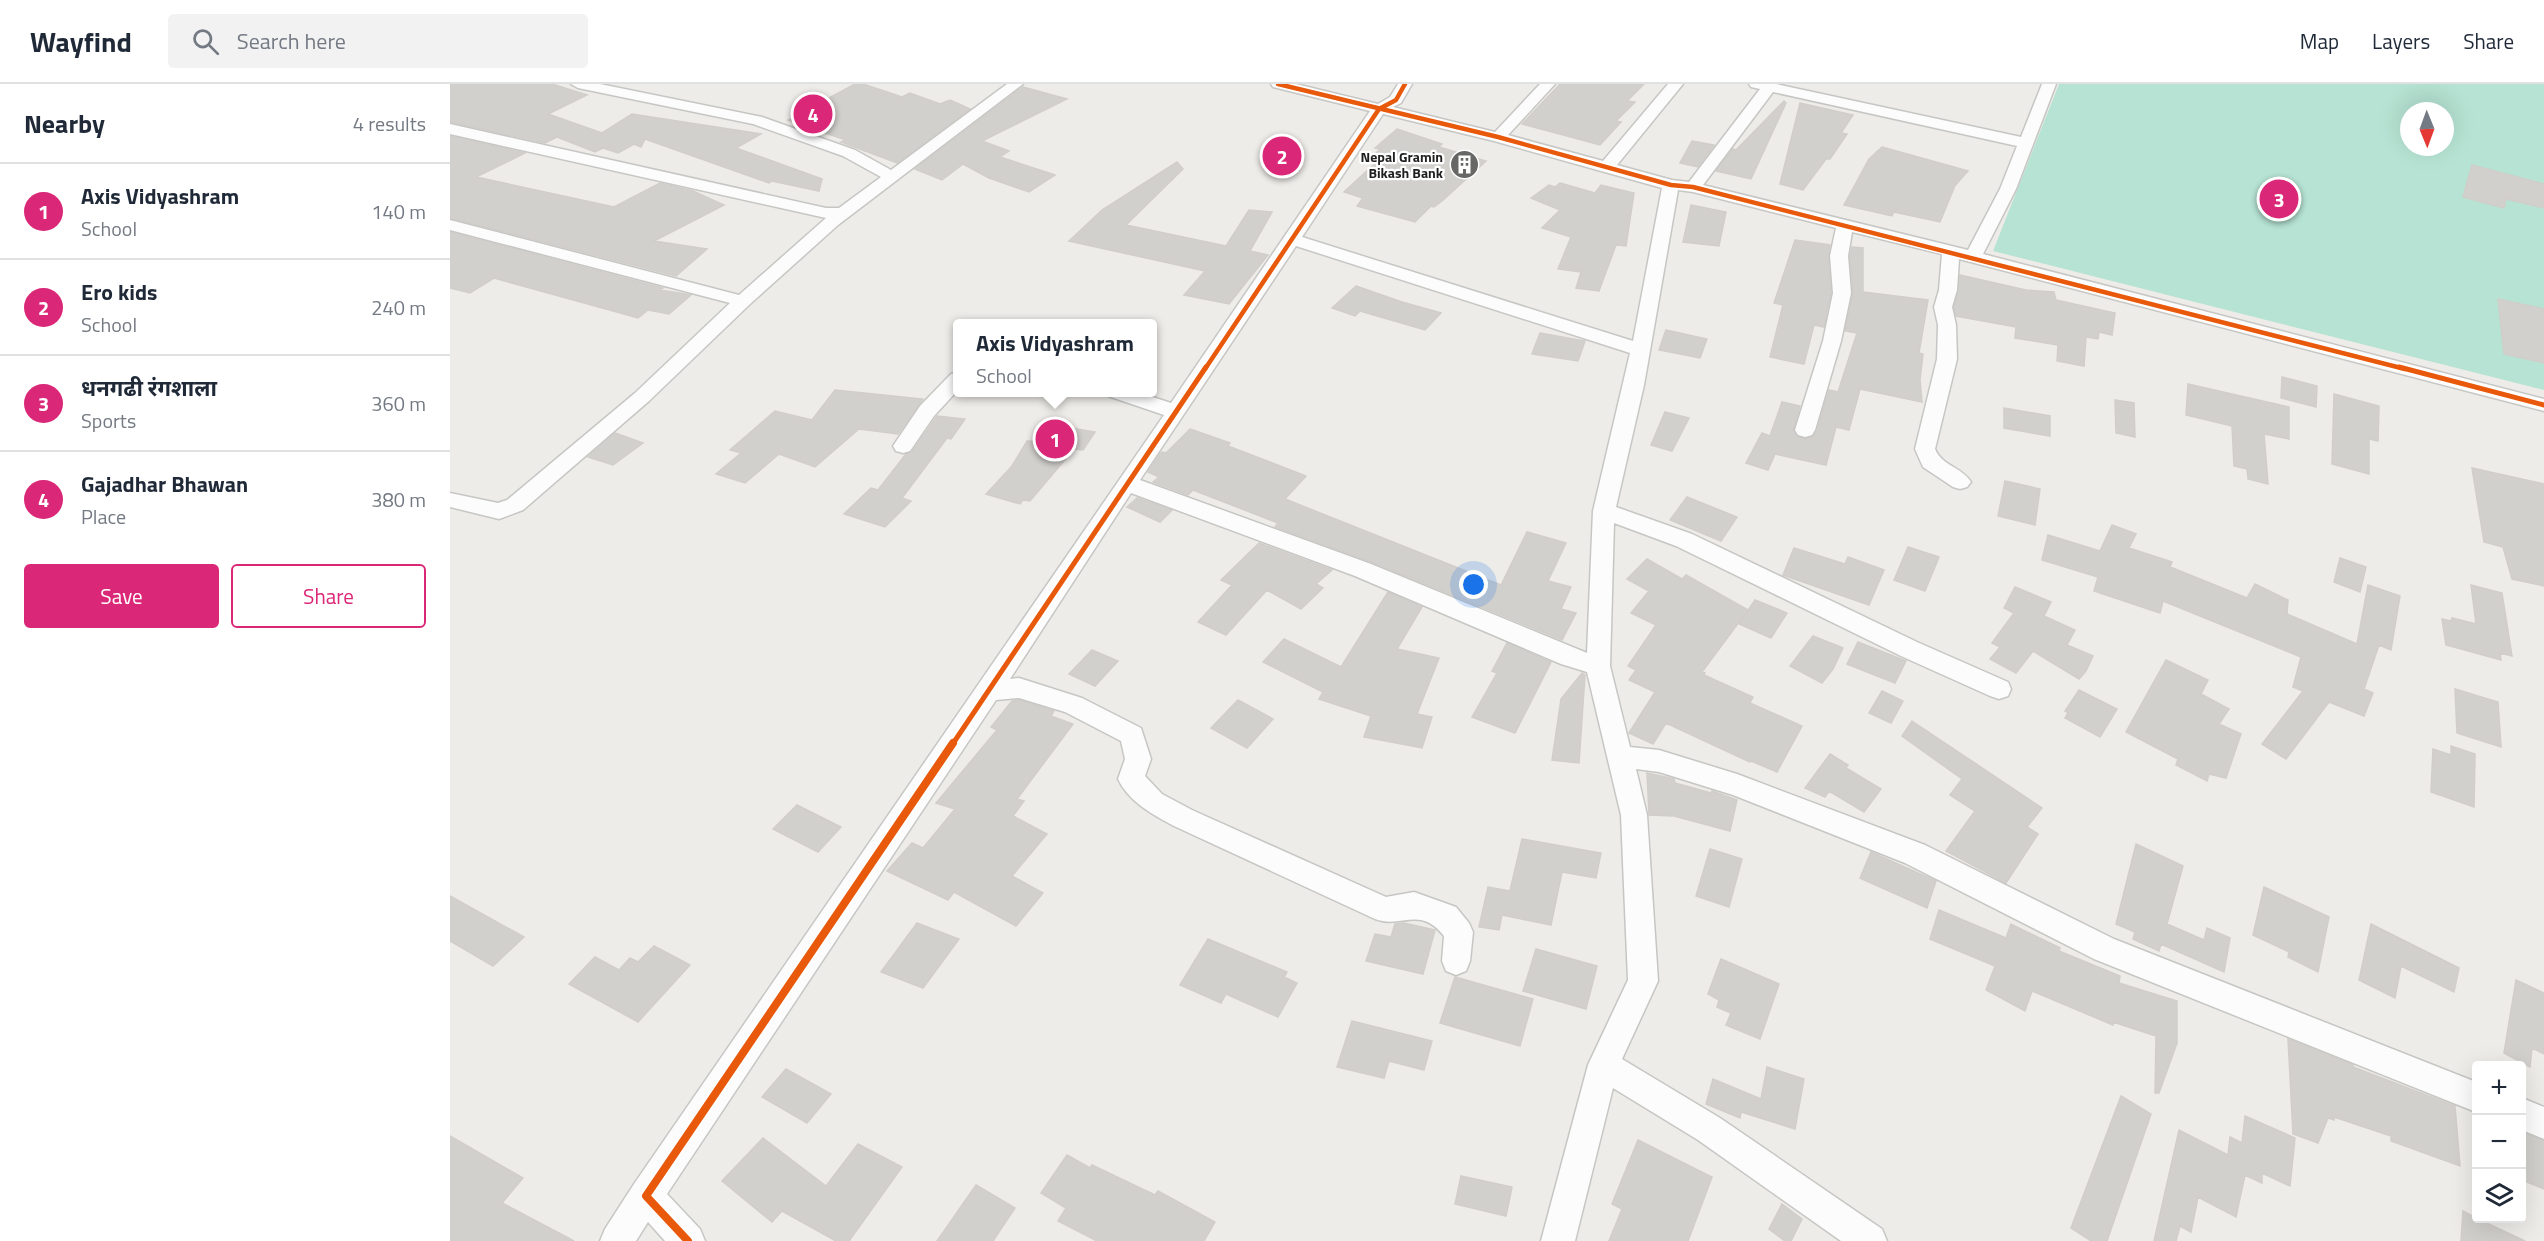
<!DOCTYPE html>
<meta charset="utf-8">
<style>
:root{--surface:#fff;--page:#f2f2f3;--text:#1f2937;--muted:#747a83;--line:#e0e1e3;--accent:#db2777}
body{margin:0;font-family:"Titillium Web","Noto Sans Devanagari",sans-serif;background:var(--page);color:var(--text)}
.controls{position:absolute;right:18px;bottom:18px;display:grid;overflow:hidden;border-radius:6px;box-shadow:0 6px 24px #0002}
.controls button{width:54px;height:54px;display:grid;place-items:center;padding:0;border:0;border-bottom:2px solid var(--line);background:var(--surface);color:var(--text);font:30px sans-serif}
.compass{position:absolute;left:1950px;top:18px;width:54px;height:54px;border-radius:50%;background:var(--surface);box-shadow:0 6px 24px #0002;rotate:179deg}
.you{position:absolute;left:1024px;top:501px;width:21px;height:21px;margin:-15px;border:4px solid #fff;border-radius:50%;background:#1a73e8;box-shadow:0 0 0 9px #1a73e833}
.badge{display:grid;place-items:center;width:39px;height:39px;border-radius:50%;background:var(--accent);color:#fff;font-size:20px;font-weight:700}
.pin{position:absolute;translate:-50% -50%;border:3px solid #fff;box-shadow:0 2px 6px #0006}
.popup{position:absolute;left:503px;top:235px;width:204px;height:78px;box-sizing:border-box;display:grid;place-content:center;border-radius:6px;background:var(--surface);filter:drop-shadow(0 2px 4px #0005);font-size:20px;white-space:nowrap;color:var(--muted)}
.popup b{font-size:22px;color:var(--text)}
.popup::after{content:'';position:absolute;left:50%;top:100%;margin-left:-12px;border:12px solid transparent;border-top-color:var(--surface)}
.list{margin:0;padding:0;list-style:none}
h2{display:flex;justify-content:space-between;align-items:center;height:78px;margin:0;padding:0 24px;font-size:26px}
h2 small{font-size:20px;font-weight:400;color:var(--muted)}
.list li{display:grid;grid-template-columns:39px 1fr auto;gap:18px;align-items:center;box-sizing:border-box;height:96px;padding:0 24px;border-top:2px solid var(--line)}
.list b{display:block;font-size:22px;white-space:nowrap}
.list p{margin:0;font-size:20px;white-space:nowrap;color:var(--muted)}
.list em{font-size:20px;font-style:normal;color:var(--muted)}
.actions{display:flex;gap:12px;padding:18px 24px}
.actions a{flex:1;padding:14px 0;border:2px solid var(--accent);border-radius:6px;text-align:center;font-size:21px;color:var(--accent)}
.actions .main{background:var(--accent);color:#fff}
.icon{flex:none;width:33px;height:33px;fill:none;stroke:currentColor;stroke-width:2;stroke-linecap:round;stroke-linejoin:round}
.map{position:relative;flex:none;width:2094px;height:1157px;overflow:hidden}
header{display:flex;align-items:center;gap:36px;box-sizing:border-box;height:84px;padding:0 30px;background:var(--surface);border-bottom:2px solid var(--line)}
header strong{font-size:28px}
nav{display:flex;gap:33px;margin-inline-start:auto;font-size:21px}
.search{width:420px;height:54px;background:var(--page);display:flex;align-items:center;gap:15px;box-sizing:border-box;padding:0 21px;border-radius:6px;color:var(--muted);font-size:22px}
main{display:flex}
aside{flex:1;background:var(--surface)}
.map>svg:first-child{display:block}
.pitch{fill:#b6e3d3;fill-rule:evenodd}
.building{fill:#d2d0cd;stroke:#d1ceca;stroke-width:1.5}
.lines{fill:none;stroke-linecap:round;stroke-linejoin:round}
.street-casing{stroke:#c6c6c4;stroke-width:3}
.street{fill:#fcfcfc;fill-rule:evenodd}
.cycleway-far2-casing{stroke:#fff;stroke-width:7}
.cycleway-far1-casing{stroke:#fff;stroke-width:9}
.cycleway-casing{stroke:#fff;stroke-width:11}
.cycleway-far2{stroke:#e8590c;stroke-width:4.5}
.cycleway-far1{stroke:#e8590c;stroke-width:5}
.cycleway{stroke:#e8590c;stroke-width:8}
.labels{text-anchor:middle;stroke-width:4.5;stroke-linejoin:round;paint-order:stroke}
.far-poi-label{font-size:14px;font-weight:bold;fill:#1f1f1f;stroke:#fff;text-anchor:end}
</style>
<header>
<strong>Wayfind</strong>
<div class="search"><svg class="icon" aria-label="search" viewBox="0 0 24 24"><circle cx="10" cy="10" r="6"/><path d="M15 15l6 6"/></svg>Search here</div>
<nav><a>Map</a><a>Layers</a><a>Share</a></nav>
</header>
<main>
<aside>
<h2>Nearby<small>4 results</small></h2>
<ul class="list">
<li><span class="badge">1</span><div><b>Axis Vidyashram</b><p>School</p></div><em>140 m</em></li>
<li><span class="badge">2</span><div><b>Ero kids</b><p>School</p></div><em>240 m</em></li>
<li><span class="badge">3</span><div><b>धनगढी रंगशाला</b><p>Sports</p></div><em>360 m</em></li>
<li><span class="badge">4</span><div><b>Gajadhar Bhawan</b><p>Place</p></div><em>380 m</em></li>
</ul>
<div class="actions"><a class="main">Save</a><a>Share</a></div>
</aside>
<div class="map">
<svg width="2094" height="1157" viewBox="0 0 2094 1157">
<rect width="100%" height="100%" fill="#eeece8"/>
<path class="pitch" d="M1609 0H2094V306L1543 167ZM1959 27H1995V63H1959Z"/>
<path class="building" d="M0 0H102L137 11 98 30 152 49 182 30 311 50 286 64 372 95 369 107 322 97 319 99 195 55 191 63 184 60 168 69 153 64 145 68 107 53 95 59 0 38Z
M405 0H413L452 13 460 9 490 20 500 16 520 25 447 79 391 58 396 56 338 36Z
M1110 0H1194L1177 17 1185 18 1166 37 1171 38 1150 61 1072 40Z
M573 3 617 15 532 57 559 67 550 73 605 91 579 108 539 94 513 80 492 96 465 85Z
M1334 17 1336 19 1301 95 1266 87 1283 65 1286 66Z
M1350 19 1403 31 1391 49 1397 50 1380 75H1376L1353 106 1330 100Z
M947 45 992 60 989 63 1036 77 992 117 984 123 981 122 965 138 907 122 913 114 894 108 934 71 926 69 930 65 925 64Z
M0 52 75 69 26 93 164 123 210 99 243 107 274 121 204 157 257 165 226 192 0 134Z
M1242 57 1264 61 1248 83 1230 79Z
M1432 63 1518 87 1503 104H1504L1490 138 1444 128 1442 132 1394 121 1419 75Z
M727 78 733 85 676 141 776 162 799 126 822 128 800 167 818 171 779 220 734 211 755 187 619 157 652 126Z
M2022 81 2094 100V124L2056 115 2054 124 2013 113Z
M1110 99 1145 109 1151 101 1184 109 1176 162 1166 161 1149 207 1126 204 1131 188 1108 185 1121 153 1092 144 1110 126 1081 114 1099 101 1105 103Z
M1241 121 1276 128 1269 162 1233 158Z
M0 148 213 204 210 206 241 211 219 230 198 226 188 234 44 194 20 209 0 204Z
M1345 156 1380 161 1378 172 1381 209 1374 243 1364 241 1354 280 1320 273 1333 221 1324 219Z
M1402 163 1413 164V208L1478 216 1469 269 1473 270 1470 296 1472 318 1410 305 1399 346 1386 343 1376 381 1325 370 1318 386 1296 379 1312 349 1320 352 1332 318 1350 322 1343 347 1347 353 1356 355 1363 353 1367 347 1379 306 1388 308 1407 249 1395 247 1403 209 1400 172Z
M1510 191 1576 206 1604 208 1606 216 1665 229 1662 251 1649 248 1648 255 1636 253 1634 282 1607 277 1608 261 1565 254 1566 243 1506 232 1504 223Z
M906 202 952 218 991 229 975 246 910 227 905 232 882 224Z
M2048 215 2094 225V279L2054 270Z
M1216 246 1257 255 1250 274 1209 266Z
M1090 249 1135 257 1128 277 1082 270Z
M1832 293 1867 302 1866 323 1831 314Z
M1738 300 1839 323V355L1814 350 1818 400 1798 395 1797 385 1784 382 1782 342 1736 331Z
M385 306 473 315 448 350 409 345 365 383 329 370 295 399 266 390 291 369 280 366 325 327 362 336Z
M1884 310 1929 322 1928 357 1919 355V390L1882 380Z
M1665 316 1684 319 1685 353 1666 349Z
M1554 324 1600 332V352L1554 344Z
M1215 328 1239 334 1222 367 1201 361Z
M487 332 515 335 501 355 497 354 452 414 461 417 435 443 394 430 421 404 428 406 456 370 462 368Z
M615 343 645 348 633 366 624 365 580 417 573 416 570 420 536 410 562 382 577 357 605 358Z
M740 345 780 359 778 362 856 392 835 415 1051 501 1077 448 1116 459 1098 497 1121 503 1111 525 1126 529 1112 556 922 478 825 443 828 439 743 406 738 411 703 398 709 393 698 388 710 370 712 368 716 369Z
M165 349 193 359 163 381 138 373Z
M2022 384 2094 400V502L2062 495 2053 463 2034 458Z
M1555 397 1590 405 1585 441 1548 432Z
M1237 413 1287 433 1271 457 1220 436Z
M687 414 722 426 710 438 677 423Z
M1662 441 1686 450 1679 464 1722 478 1720 483 1797 514 1805 500 1838 516 1837 530 1907 560 1918 501 1950 512 1941 566 1929 561 1914 605 1923 609 1914 632 1879 618 1836 675 1812 660 1853 607 1843 603 1851 573 1713 517 1710 529 1644 507 1648 493 1592 476 1598 451 1650 467Z
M809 459 882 486 866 500 873 504 851 525 817 506 776 551 748 538 782 501 771 496Z
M1458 463 1489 473 1475 507 1444 496Z
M1344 464 1395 480 1398 473 1434 486 1419 521 1333 491Z
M1890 474 1916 483 1910 508 1884 498Z
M1197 475 1232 495 1236 491 1298 526 1252 588 1255 589 1254 591 1303 613 1300 619 1352 642 1327 688 1301 677 1300 678 1216 639 1203 660 1179 649 1205 608 1179 596 1186 586 1178 582 1206 541 1181 529 1199 507 1177 495Z
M2021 501 2052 509 2062 572 2050 569 2051 576 1996 561 1992 535 2001 537 2002 534 2026 540Z
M1565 503 1601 518 1594 532 1625 546 1617 561 1643 572 1636 587 1629 595 1583 567 1566 589 1540 575 1550 563 1542 559 1564 529 1554 524Z
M938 508 972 523 947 565 989 574 967 630 982 633 972 664 914 653 921 632 869 615 873 608 813 578 834 555 891 583Z
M1305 516 1337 529 1321 554 1289 540Z
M1363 552 1393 564 1383 585 1372 599 1340 582Z
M1408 558 1456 577 1445 599 1397 580Z
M1057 559 1101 578 1065 649 1022 633 1047 589 1042 587Z
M642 566 668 577 645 602 619 590Z
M1716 576 1758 596 1751 610 1779 625 1769 640 1791 650 1776 694 1759 690 1757 697 1726 681 1728 675 1676 648Z
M1132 589 1135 591 1129 679 1102 676 1111 615Z
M2005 605 2048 618 2051 663 2007 649Z
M1629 606 1667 625 1650 653 1615 634 1618 629 1615 627Z
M1432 607 1453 617 1441 639 1419 629Z
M569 616 604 627 601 632 623 640 567 715 574 717 563 732 597 750 562 792 593 809 566 842 504 808 498 816 437 787 462 759 473 764 505 725 486 719 547 646 541 643 562 617Z
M788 616 823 635 797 664 761 644Z
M1462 637 1592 724 1577 743 1588 750 1556 799 1496 767 1525 727 1500 711 1512 695 1452 652Z
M2001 662 2025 670 2024 723 1981 708 1983 665 2001 671Z
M1380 670 1398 681 1396 684 1431 705 1414 728 1379 707 1375 713 1355 704Z
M1197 689 1224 695 1225 699 1261 709 1262 707 1287 716 1280 747 1224 732 1199 731Z
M347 721 391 743 368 768 323 745Z
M1072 755 1151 769 1146 794 1112 788 1101 841 1052 831 1049 846 1029 843 1038 803 1060 807Z
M1686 760 1733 782 1717 840 1754 856 1757 844 1780 854 1774 888 1711 860 1709 867 1683 855 1685 848 1666 840Z
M1260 765 1292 775 1279 823 1246 812Z
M1421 768 1486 797 1477 824 1410 794Z
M1814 803 1879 833 1868 888 1838 873 1839 868 1803 851Z
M0 812 74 853 43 882 0 857Z
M1489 826 1556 854 1561 840 1610 864 1609 867 1670 892 1669 899 1727 917V959L1709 1009H1705L1706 952 1663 938V941L1582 907 1575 927 1536 906 1545 882 1480 855Z
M467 839 509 855 473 904 431 888Z
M954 839 985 846 973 890 916 877 925 850 941 853 945 840Z
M1921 840 2009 884 2004 908 1951 882 1945 914 1909 896Z
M758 855 837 888 834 893 847 899 828 933 776 910 771 919 730 901Z
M204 862 240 881 188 938 119 900 145 873 169 886 180 874 188 878Z
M1086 865 1147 882 1136 925 1073 907Z
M1271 875 1329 900 1310 955 1276 941 1281 929 1267 923 1269 916 1258 910Z
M1005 893 1083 915 1070 962 990 939Z
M2066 896 2094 909V970L2082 964 2080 983 2054 969Z
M902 937 982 957 974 986 939 977 934 994 887 983Z
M1838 955 1903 981V983L2005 1022 2010 1082 1941 1057V1052L1884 1033V1036L1878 1034 1868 1059 1843 1050Z
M1317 983 1354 995 1345 1045 1291 1028 1290 1034 1256 1020 1263 995 1311 1015Z
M336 985 381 1010 357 1039 312 1013Z
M1671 1012 1701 1030 1657 1157H1641L1621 1144Z
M1795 1032 1845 1054 1840 1102 1812 1089V1099L1795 1091 1786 1133 1748 1113 1741 1148 1730 1142 1726 1157H1704L1729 1046 1778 1071 1780 1053 1792 1059Z
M2072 1048 2094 1057V1105L2072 1096Z
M0 1052 73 1094 52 1119 124 1157H0Z
M313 1054 376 1102 408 1060 452 1083 399 1157H386L332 1127 322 1138 272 1097Z
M1188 1056 1262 1093 1238 1157H1159L1172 1125 1162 1120Z
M617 1071 640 1084 642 1081 705 1111 708 1107 765 1138 754 1157H647L608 1137 616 1124 591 1109Z
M1011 1092 1062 1103 1056 1132 1005 1120Z
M526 1101 565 1124 543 1157H487Z
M1332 1120 1352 1135 1341 1157H1335L1319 1145Z
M2013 1127 2026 1134 2075 1157H2011Z"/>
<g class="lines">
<defs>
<path id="street" d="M121 0H150L312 33 405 66 441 86 557 0H573L388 141 299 221 199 317 73 426 49 435 0 423V409L48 419 57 416 185 309 280 219 0 146V136L289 211 376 134 0 50V40L376 124H389L431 93 393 72 303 40 128 4Z
M821 0H846L928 20 940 13 948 0H962L951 19 943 23 1045 48 1090 0H1105L1058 51 1153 77 1218 0H1233L1167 81 1222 96 1239 98 1310 5 1301 3 1299 0H1326L1571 53 1592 0H1606L1566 105 1533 170 2094 315V327L1509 175 1507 206 1502 223 1506 241 1507 275 1485 365C1492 382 1512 383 1521 398L1517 403 1510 405 1503 403 1473 383 1465 365 1487 275 1488 241 1484 223 1489 206 1492 170 1402 148 1398 172 1401 209 1391 257 1365 346 1362 351 1355 353 1348 351 1345 346 1373 257 1383 209 1380 172 1386 144 1243 108 1228 106 1194 301 1166 423 1242 450 1467 558 1558 598 1561 605 1558 612 1549 615 1540 612 1451 572 1226 462 1164 439 1160 582 1180 663 1209 666 1287 690 1475 761 1664 855 2026 998V1028L1644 875 1455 779 1283 711 1209 688 1186 685 1197 731 1208 897 1172 975 1270 1034 1432 1145 1437 1157H1391L1248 1056 1163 1004 1125 1157H1091L1138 981 1178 896 1171 731 1137 588 1111 580 905 492 681 409 560 595 569 594 632 614 691 644 701 675 695 692 712 710 742 726 936 813 964 808 1006 823 1019 839 1023 848 1020 877 1016 887 1006 891 996 887 992 877 994 852C970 821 952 845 925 835L724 742C702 730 679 718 668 695L675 675 671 657 615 628 569 614 546 616 217 1110 250 1145 255 1157H215L198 1138 186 1157H150L155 1145 184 1100 714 331 658 312 656 308H687L721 319 920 27 823 3ZM1323 8 1567 62 1550 105 1518 166 1253 101ZM933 30 1044 57 1212 104 1183 257 852 153ZM846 162 1180 269 1143 427 1137 569 921 480 690 396Z
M508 288V306L484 332 460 367 453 369 446 367 443 362 470 322 501 290Z
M2072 1014 2094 1023V1055L2072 1046Z"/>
</defs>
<use href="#street" class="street-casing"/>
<use href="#street" class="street"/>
<defs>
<path id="cycleway-far2" d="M828 0 1048 53 1221 101 1243 103 1955 285
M755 285 929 25 946 16 955 0"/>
<path id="cycleway-far1" d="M1949 283 2094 321
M502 661 756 283"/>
<path id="cycleway" d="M238 1157 196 1112 503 659"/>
</defs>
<use href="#cycleway-far2" class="cycleway-far2-casing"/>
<use href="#cycleway-far1" class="cycleway-far1-casing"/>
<use href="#cycleway" class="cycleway-casing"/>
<use href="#cycleway-far2" class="cycleway-far2"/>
<use href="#cycleway-far1" class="cycleway-far1"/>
<use href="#cycleway" class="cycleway"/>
</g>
<defs>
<symbol id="building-disc" viewBox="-11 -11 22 22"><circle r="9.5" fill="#676765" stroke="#fff"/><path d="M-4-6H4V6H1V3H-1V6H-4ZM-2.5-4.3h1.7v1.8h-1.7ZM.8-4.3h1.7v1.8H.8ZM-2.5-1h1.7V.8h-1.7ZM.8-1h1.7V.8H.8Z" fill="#fff"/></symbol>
</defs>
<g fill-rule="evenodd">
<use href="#building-disc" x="998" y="64" width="33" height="33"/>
</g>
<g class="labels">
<g class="far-poi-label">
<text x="993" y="78">Nepal Gramin<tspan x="993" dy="16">Bikash Bank</tspan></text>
</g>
</g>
</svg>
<div class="controls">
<button>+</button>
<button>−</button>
<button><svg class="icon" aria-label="layers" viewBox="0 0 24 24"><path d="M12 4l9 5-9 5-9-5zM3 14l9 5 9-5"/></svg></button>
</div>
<svg class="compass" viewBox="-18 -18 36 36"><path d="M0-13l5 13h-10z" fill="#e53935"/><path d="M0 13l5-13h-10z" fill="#747a83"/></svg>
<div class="you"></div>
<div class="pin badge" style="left:605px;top:355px">1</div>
<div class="popup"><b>Axis Vidyashram</b>School</div>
<div class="pin badge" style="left:832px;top:72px">2</div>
<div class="pin badge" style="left:1829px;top:115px">3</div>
<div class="pin badge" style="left:363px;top:30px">4</div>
</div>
</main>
